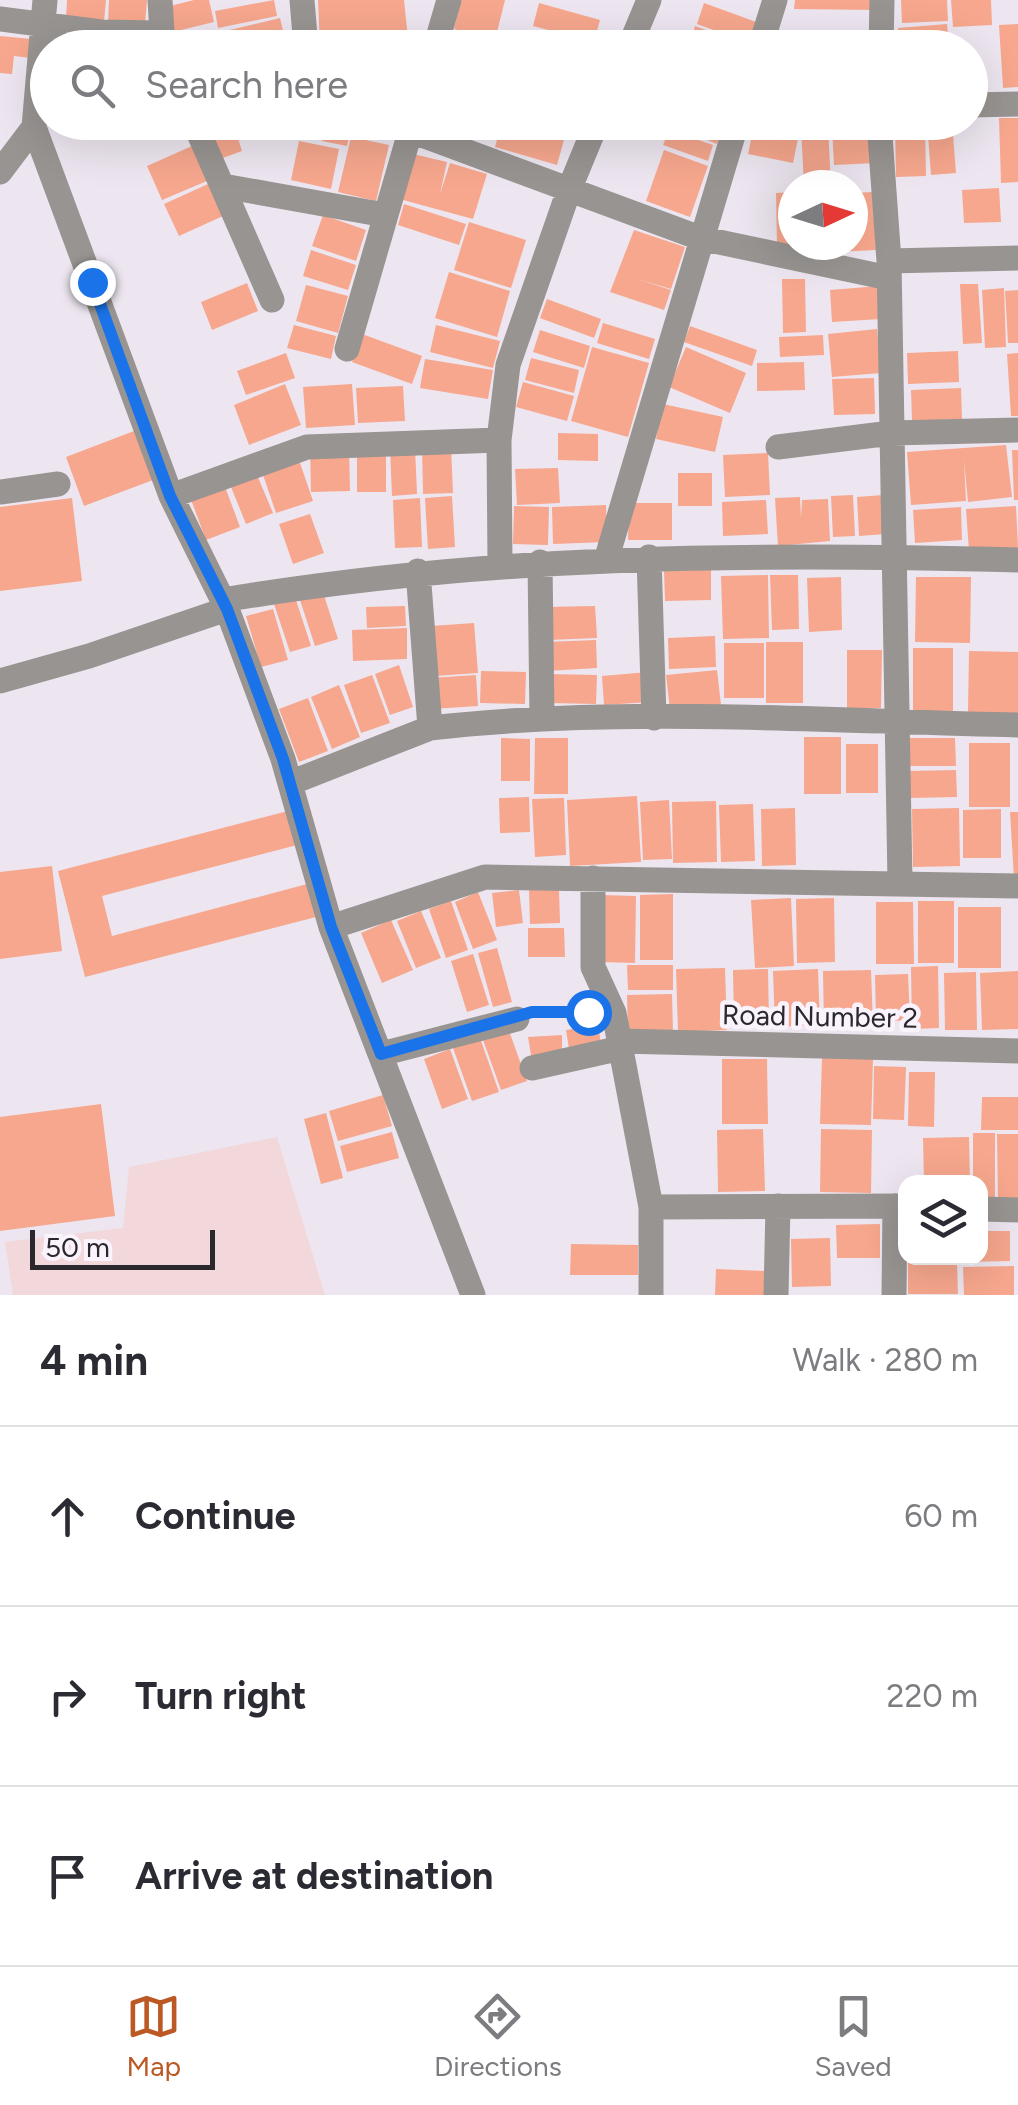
<!DOCTYPE html>
<meta charset="utf-8">
<style>
:root{--surface:#fff;--page:#f2f2f3;--text:#2b2b33;--muted:#7c7c81;--line:#e1e1e2;--accent:#bc5824}
body{margin:0;font-family:Figtree,sans-serif;background:var(--page);color:var(--text)}
.controls{position:absolute;right:30px;bottom:30px;display:grid;overflow:hidden;border-radius:20px;box-shadow:0 10px 40px #0002}
.controls button{width:90px;height:90px;display:grid;place-items:center;padding:0;border:0;border-bottom:2px solid var(--line);background:var(--surface);color:var(--text);font:50px sans-serif}
.compass{position:absolute;left:778px;top:170px;width:90px;height:90px;border-radius:50%;background:var(--surface);box-shadow:0 10px 40px #0002;rotate:86deg}
.scale{position:absolute;left:30px;bottom:25px;width:185px;box-sizing:border-box;padding-left:10px;border:5px solid #2a282c;border-top:0;font-size:28px;line-height:35px;white-space:nowrap;color:#2a282c;-webkit-text-stroke:8px #faf3fe;paint-order:stroke}
.stop{position:absolute;width:30px;height:30px;margin:-22px;border:8px solid #1a73e8;border-radius:50%;background:#fff}
.stop.end{background:#1a73e8;border-color:#fff;box-shadow:0 2px 10px #0008}
.list{margin:0;padding:0;list-style:none}
h2{display:flex;justify-content:space-between;align-items:center;height:130px;margin:0;padding:0 40px;font-size:42px}
h2 small{font-size:32px;font-weight:400;color:var(--muted)}
.list li{display:grid;grid-template-columns:65px 1fr auto;gap:30px;align-items:center;box-sizing:border-box;height:180px;padding:0 40px;border-top:2px solid var(--line)}
.list b{display:block;font-size:38px;white-space:nowrap}
.list em{font-size:32px;font-style:normal;color:var(--muted)}
.icon{flex:none;width:55px;height:55px;fill:none;stroke:currentColor;stroke-width:2;stroke-linecap:round;stroke-linejoin:round}
.map{position:relative;flex:none;width:1018px;height:1295px;overflow:hidden}
.search{position:absolute;background:var(--surface);box-shadow:0 10px 40px #0002;left:30px;right:30px;top:30px;height:110px;display:flex;align-items:center;gap:25px;box-sizing:border-box;padding:0 35px;border-radius:55px;color:var(--muted);font-size:38px}
.sheet{height:670px;background:var(--surface)}
nav{display:flex;justify-content:space-around;align-items:center;box-sizing:border-box;height:140px;border-top:2px solid var(--line);background:var(--surface);font-size:28px;color:var(--muted)}
nav a{display:grid;justify-items:center;gap:5px}
nav .on{color:var(--accent)}
.map>svg:first-child{display:block}
.education{fill:#f2d7db}
.building{fill:#f6a78d}
.lines{fill:none;stroke-linecap:round;stroke-linejoin:round}
.path{stroke:#a09ba3;stroke-width:5;stroke-dasharray:5 8;stroke-linecap:butt}
.minor{stroke:#989491;stroke-width:25}
.route{stroke:#1a73e8;stroke-width:12}
.labels{text-anchor:middle;stroke-width:9;stroke-linejoin:round;paint-order:stroke}
.street-label{font-size:28px;fill:#2a282c;stroke:#faf3fe}
</style>
<div class="map">
<svg width="1018" height="1295" viewBox="0 0 1018 1295">
<rect width="100%" height="100%" fill="#ede6f0"/>
<path class="education" d="M277 1137 325 1295H13L5 1242 123 1228 129 1167Z"/>
<path class="building" d="M67 0H106L104 22 66 19Z
M109 0H147L145 24 108 22Z
M194 0H209L214 22 173 32 166 7Z
M274 0 277 16 218 28 215 11Z
M318 0H404L409 48H320Z
M461 0H505L495 40 454 29Z
M795 0H876V10L794 9Z
M901 0H947L948 21 902 23Z
M951 0H991L992 25 953 27Z
M539 3 600 20 594 42 533 26Z
M704 3 759 23 752 44 697 24Z
M280 18 284 35 225 48 221 32Z
M947 24 949 48H899L898 28Z
M1018 24V87L1003 88 999 25Z
M695 26 753 47V48H688Z
M527 30 588 46V48H522Z
M0 36 32 39 31 58 14 56 12 74 0 73Z
M999 118H1018V182L1001 183Z
M326 122H352L347 146 322 141Z
M434 122H472L467 143 432 133Z
M502 122H569L557 165 495 147Z
M603 122H659L653 140Z
M674 122H725L717 144 672 126Z
M895 122H925L926 176 896 177Z
M927 122H952L956 173 931 175Z
M875 125 877 163 834 165 832 127Z
M828 126 831 185H804L801 128Z
M235 129 242 151 220 159 213 138Z
M669 130 713 145 708 161 663 145Z
M753 130 798 139 793 163 748 154Z
M351 137 389 145 376 201 338 192Z
M299 141 339 149 331 189 291 180Z
M192 146 207 181 162 200 147 166Z
M664 150 708 166 690 217 646 201Z
M413 154 447 162 440 194 450 163 487 174 473 219 403 200Z
M208 184 223 216 179 236 164 204Z
M999 188 1001 222 964 223 962 190Z
M793 192V245L777 246 776 193Z
M872 192 876 250 835 252V245H853V193Z
M404 204 466 224 459 245 398 225Z
M323 215 366 230 356 261 312 246Z
M469 222 526 240 511 288 454 270Z
M634 230 685 247 671 289 637 279 671 290 664 310 610 292Z
M311 250 356 265 348 290 303 276Z
M449 272 510 291 497 337 435 318Z
M782 279H805L806 332 783 333Z
M247 283 258 311 212 330 201 302Z
M960 284H978L982 343 963 344Z
M306 285 348 296 338 333 296 321Z
M879 286 881 319 832 322 830 290Z
M1004 288 1006 347 985 348 982 290Z
M1018 290V343H1008L1005 291Z
M547 299 601 319 594 338 540 318Z
M603 323 655 339 649 359 597 343Z
M294 325 336 336 331 359 287 348Z
M436 325 500 341 493 368 430 352Z
M690 326 757 350 752 366 684 342Z
M877 329 881 373 832 377 828 334Z
M540 330 590 346 584 368 533 352Z
M362 334 422 356 412 384 352 362Z
M823 335 824 355 780 357 779 337Z
M592 347 649 363 628 437 571 421Z
M686 347 746 373 730 413 669 387Z
M958 351 959 382 908 384 907 353Z
M286 353 295 378 246 395 237 371Z
M1018 353V416H1011L1007 354Z
M531 358 579 370 574 393 525 380Z
M425 359 493 370 488 399 420 388Z
M804 362 805 390 757 391V363Z
M874 378 875 414 834 415 832 379Z
M523 382 574 396 567 421 516 407Z
M285 384 301 425 249 445 234 405Z
M352 384 355 425 306 428 303 387Z
M403 386 405 421 358 423 356 388Z
M961 388 962 419 912 421 911 390Z
M663 404 723 417 715 452 656 439Z
M134 431 153 480 84 506 66 457Z
M558 433 598 434V461L558 460Z
M1006 445 1012 497 968 502 964 460 966 501 911 505 907 452Z
M422 446H451L453 493 423 494Z
M349 447 350 491 311 492 310 448Z
M415 447 417 494 392 496 390 448Z
M1012 450H1018V500H1014Z
M357 452H386V492H357Z
M768 453 770 495 725 497 723 455Z
M298 457 313 501 276 513 261 469Z
M558 468 560 503 517 505 515 469Z
M255 470 273 513 246 524 229 482Z
M678 473H712V506H678Z
M224 484 240 527 206 540 190 497Z
M853 495 855 536 833 537 831 496Z
M883 495 886 534 859 536 857 497Z
M452 496 455 547 428 549 425 498Z
M800 497 801 518 802 500 828 499 830 541 778 546 775 498Z
M72 498 82 581 0 591V507Z
M420 498 422 547 395 548 393 500Z
M766 500 768 534 723 536 722 502Z
M629 503H672V540H628Z
M606 505 607 542 553 544 552 507Z
M514 506 549 507 548 545 513 544Z
M1016 506 1018 548 969 551 966 509Z
M961 507 962 540 915 543 913 510Z
M310 514 324 553 293 564 279 524Z
M711 569V600L665 601 664 570Z
M768 575 769 638 723 639 721 576Z
M770 575H798L799 629 772 630Z
M841 577 842 630 809 632 807 578Z
M916 577H971L970 643 915 642Z
M321 586 338 639 315 646 298 594Z
M294 594 311 646 290 652 273 601Z
M405 606 406 626 367 628 366 607Z
M595 606 597 638 548 640 547 607Z
M273 609 288 660 261 667 246 616Z
M474 623 478 673 435 676 431 626Z
M407 628V659L353 661 352 630Z
M715 636 716 667 669 669 668 638Z
M596 640 597 668 547 671 545 642Z
M766 642H803V703H766Z
M724 643H764V698H724Z
M913 648H953V711H913Z
M847 650H882L881 708H847Z
M969 651 1018 652V714L968 712Z
M399 665 413 707 390 715 375 674Z
M717 670 721 705 670 710 666 675Z
M481 671 526 672 525 704 480 703Z
M648 672 650 702 604 705 602 676Z
M548 674 597 675 596 704 548 703Z
M372 675 390 723 361 733 344 685Z
M476 675 478 706 432 709 430 678Z
M339 685 360 737 332 749 311 697Z
M308 698 328 751 299 762 279 709Z
M804 737H841V794H804Z
M501 738 530 739V781H501Z
M535 738H568V794H534Z
M910 738H955L956 766H910Z
M969 743H1010V807H969Z
M846 744H878V793H846Z
M956 770 957 797 910 798 909 771Z
M637 796 641 862 570 866 567 800Z
M529 797 530 832 500 833 499 798Z
M564 798 566 855 535 857 532 799Z
M669 800 672 859 643 860 640 802Z
M716 801 717 862 673 863 672 802Z
M753 804 755 861 721 862 719 805Z
M795 808 796 865 762 866 761 809Z
M959 808 960 866 913 867 912 809Z
M1001 809V858H963V810Z
M288 811 297 845 102 896 112 936 307 884 316 917 85 977 58 871Z
M1010 812H1018V879H1014Z
M52 866 62 951 0 959V872Z
M559 889 560 923 530 924 529 890Z
M519 890 523 923 496 927 492 893Z
M478 892 497 940 473 949 455 902Z
M673 894V960H640V895Z
M601 895 636 896 635 963 600 962Z
M791 898 794 966 755 968 751 900Z
M834 898 835 962 797 963 796 899Z
M451 901 468 950 446 958 429 909Z
M918 901H954V963H918Z
M876 902H913L914 964H876Z
M958 907H1001V968H958Z
M421 911 441 958 416 968 397 921Z
M391 920 413 970 382 983 361 933Z
M528 928H564L565 957H528Z
M497 948 512 1002 493 1007 478 953Z
M473 954 489 1005 467 1012 451 961Z
M627 965H673V990H628Z
M938 966 939 1028 912 1029 911 967Z
M725 968 727 1030 678 1032 676 969Z
M768 969 769 1023 734 1024 733 970Z
M818 969 820 1025 775 1027 773 971Z
M871 970 873 1025 824 1026 823 971Z
M1018 971V1029L982 1030 980 973Z
M976 972 977 1030H945L944 973Z
M908 974 910 1021 876 1020 875 975Z
M672 994 673 1032 628 1034 627 995Z
M598 1025 602 1050 570 1055 566 1030Z
M508 1028 527 1081 501 1090 482 1037Z
M562 1035V1056L532 1061 528 1037Z
M480 1038 499 1092 472 1101 453 1048Z
M450 1049 468 1099 442 1109 424 1059Z
M822 1057 873 1059 871 1125 820 1124Z
M722 1059H767L768 1124H722Z
M874 1066 906 1067 904 1120 873 1119Z
M909 1072H935L934 1127 908 1126Z
M383 1095 392 1126 338 1141 329 1111Z
M982 1097H1018V1130H981Z
M101 1104 115 1216 0 1231V1117Z
M326 1113 343 1178 321 1184 304 1119Z
M763 1129 765 1191 718 1192 717 1130Z
M821 1129 872 1130 871 1193 820 1192Z
M392 1132 399 1158 347 1172 340 1146Z
M973 1133H995V1199H980V1182H973Z
M997 1134H1018V1202H998Z
M969 1137 970 1182H924L923 1138Z
M880 1224V1258H837L836 1225Z
M980 1231H1010V1261L964 1262V1258H980Z
M830 1238 831 1286 792 1287 791 1239Z
M571 1244 638 1245V1275H570Z
M908 1263H957L958 1294H908Z
M1014 1266V1295H964L963 1267Z
M716 1269 766 1271 765 1295H715Z"/>
<g class="lines">
<path class="path" d="M538 1011 587 1012"/>
<path class="minor" d="M160 0 163 48
M302 0 306 48
M0 19 101 32 159 33
M435 48 449 0
M629 48 649 0
M760 48 775 0
M881 48 882 0
M970 105 1018 104
M194 122 272 300
M387 122 700 238 889 278
M879 122 889 261 900 882
M34 127 171 496 227 609 283 759 331 927 473 1295
M0 172 34 127 45 0
M223 186 385 215
M889 261 1018 258
M347 349 413 122
M778 447 891 433 1018 430
M0 492 58 484
M171 496 307 447 499 440
M607 557 737 122
M649 557 654 718
M540 562 542 719
M500 565 499 440 508 365 569 190 597 122
M418 571 430 728C624 706 823 721 1018 725
M223 600C491 555 747 553 1018 560
M0 681 89 656 227 609
M290 783 430 728
M593 878V967L614 1013 651 1207V1295
M331 927 485 877 1018 886
M620 1041 1018 1051
M381 1054 517 1019
M532 1068 621 1048
M651 1207 906 1206
M980 1209 1018 1210
M776 1295 778 1206
M894 1295 895 1206"/>
</g>
<g class="lines">
<path class="route" d="M92 282 170 496 227 609 283 759 331 927 381 1054 532 1012H588"/>
</g>
<g class="labels">
<g class="street-label">
<text transform="translate(820 1016) rotate(1)" y="10">Road Number 2</text>
</g>
</g>
</svg>
<div class="controls">
<button><svg class="icon" aria-label="layers" viewBox="0 0 24 24"><path d="M12 4l9 5-9 5-9-5zM3 14l9 5 9-5"/></svg></button>
</div>
<svg class="compass" viewBox="-18 -18 36 36"><path d="M0-13l5 13h-10z" fill="#e53935"/><path d="M0 13l5-13h-10z" fill="#7c7c81"/></svg>
<div class="scale">50 m</div>
<div class="stop" style="left:588px;top:1012px"></div>
<div class="stop end" style="left:92px;top:282px"></div>
<div class="search"><svg class="icon" aria-label="search" viewBox="0 0 24 24"><circle cx="10" cy="10" r="6"/><path d="M15 15l6 6"/></svg>Search here</div>
</div>
<section class="sheet">
<h2>4 min<small>Walk · 280 m</small></h2>
<ul class="list">
<li><svg class="icon" aria-label="ahead" viewBox="0 0 24 24"><path d="M12 20V5M6 11l6-6 6 6"/></svg><div><b>Continue</b></div><em>60 m</em></li>
<li><svg class="icon" aria-label="right" viewBox="0 0 24 24"><path d="M7 20v-9h11M14 6l5 5-5 5"/></svg><div><b>Turn right</b></div><em>220 m</em></li>
<li><svg class="icon" aria-label="arrive" viewBox="0 0 24 24"><path d="M6 21V4h12l-3 4 3 4H6"/></svg><div><b>Arrive at destination</b></div></li>
</ul>
</section>
<nav>
<a class="on"><svg class="icon" aria-label="map" viewBox="0 0 24 24"><path d="M3 6l6-2 6 2 6-2v14l-6 2-6-2-6 2zM9 4v14M15 6v14"/></svg>Map</a>
<a><svg class="icon" aria-label="directions" viewBox="0 0 24 24"><path d="M12 3l9 9-9 9-9-9zM9 14v-3h6M13 9l2 2-2 2"/></svg>Directions</a>
<a><svg class="icon" aria-label="saved" viewBox="0 0 24 24"><path d="M7 4h10v16l-5-4-5 4z"/></svg>Saved</a>
</nav>
